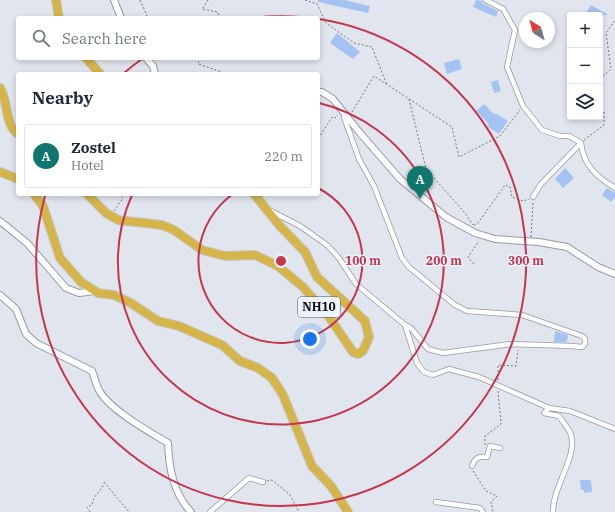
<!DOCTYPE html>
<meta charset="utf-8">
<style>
:root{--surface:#fff;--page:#f2f2f3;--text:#1f2937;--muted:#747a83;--line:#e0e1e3;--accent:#0f766e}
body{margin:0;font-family:"IBM Plex Serif",serif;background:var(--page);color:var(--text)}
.controls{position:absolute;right:12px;top:12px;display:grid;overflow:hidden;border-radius:4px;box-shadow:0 2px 6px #0003}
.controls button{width:36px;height:36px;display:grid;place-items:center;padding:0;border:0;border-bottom:1px solid var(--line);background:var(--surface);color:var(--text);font:20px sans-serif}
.compass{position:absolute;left:519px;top:12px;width:36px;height:36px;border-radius:50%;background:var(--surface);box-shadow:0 2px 6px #0003;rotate:323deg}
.you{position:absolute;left:310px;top:339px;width:14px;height:14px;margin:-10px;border:3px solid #fff;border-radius:50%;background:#1a73e8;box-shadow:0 0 0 6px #1a73e833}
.badge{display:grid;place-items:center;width:26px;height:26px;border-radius:50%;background:var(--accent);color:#fff;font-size:13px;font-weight:700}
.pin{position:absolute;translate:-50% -33px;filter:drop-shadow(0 1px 2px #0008)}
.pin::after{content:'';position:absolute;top:21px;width:14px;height:12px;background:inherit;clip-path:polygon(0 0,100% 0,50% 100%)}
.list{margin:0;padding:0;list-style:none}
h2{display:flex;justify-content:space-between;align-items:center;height:52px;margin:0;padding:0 16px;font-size:17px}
h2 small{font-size:13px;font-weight:400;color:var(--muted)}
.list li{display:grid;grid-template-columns:26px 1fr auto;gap:12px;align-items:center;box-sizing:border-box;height:64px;margin:0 8px 8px;padding:0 8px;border:1px solid var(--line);border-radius:4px}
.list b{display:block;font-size:15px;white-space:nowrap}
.list p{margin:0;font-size:13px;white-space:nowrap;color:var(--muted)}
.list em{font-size:13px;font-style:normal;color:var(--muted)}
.icon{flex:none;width:22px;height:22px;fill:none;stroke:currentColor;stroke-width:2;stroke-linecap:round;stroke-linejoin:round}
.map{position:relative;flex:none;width:615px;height:512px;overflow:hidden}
.search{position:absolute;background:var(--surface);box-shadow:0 2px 6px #0003;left:16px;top:16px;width:304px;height:44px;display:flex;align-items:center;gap:10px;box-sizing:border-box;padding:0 14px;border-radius:4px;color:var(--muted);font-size:15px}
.panel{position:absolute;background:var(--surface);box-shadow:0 2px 6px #0003;left:16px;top:72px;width:304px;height:124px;border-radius:4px}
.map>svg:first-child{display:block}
.building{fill:#a4c3f2}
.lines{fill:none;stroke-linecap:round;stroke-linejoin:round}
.street-casing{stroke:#959aa2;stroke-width:6}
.secondary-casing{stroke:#959aa2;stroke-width:8}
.highway-casing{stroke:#c5c6c6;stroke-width:10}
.path{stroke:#75787d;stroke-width:1;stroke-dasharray:2 2;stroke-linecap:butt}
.street{stroke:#fff;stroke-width:4.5}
.secondary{stroke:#fff;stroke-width:6}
.highway{stroke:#d5b54a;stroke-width:8}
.ring{fill:none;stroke:#c5354e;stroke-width:2}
.labels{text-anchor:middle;stroke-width:3;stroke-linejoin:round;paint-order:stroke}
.shield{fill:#eef3fb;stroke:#515458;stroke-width:1}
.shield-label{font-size:12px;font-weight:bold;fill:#0e1012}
.centre{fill:#c5354e;stroke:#eef3fb;stroke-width:2}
.ring-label{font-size:12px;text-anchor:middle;font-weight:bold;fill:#c5354e;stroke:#eef3fb;stroke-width:3;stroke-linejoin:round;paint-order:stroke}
</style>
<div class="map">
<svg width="615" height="512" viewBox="0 0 615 512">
<rect width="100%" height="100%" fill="#e1e6ee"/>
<path class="building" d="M318 0H344L370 6 368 13 318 2Z
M476 0 483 1 482 3 498 11 496 17 473 7Z
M591 5 605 13 608 15H604L600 21V15H585Z
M337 33 360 52 353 59 330 43Z
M459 59 462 69 447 74 444 63Z
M498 80 501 91 494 93 491 82Z
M484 104 495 115V113L508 121 499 134 487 126 489 124 476 111Z
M565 168 574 178 563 188 555 179Z
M607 188 615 193V197L611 202 602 195Z
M555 331 568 335 567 342H554Z
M580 480H591L592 492 584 493V490H581Z"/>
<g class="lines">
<defs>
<path id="street" d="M486 0 503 9 515 30 507 67 523 106 542 130 560 136H569L581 143C583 165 597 177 615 188
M533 197 541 184 581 143
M271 211 300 226 327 245 339 258 356 284 405 325 411 328 428 349 443 353 511 344 571 346 582 347 585 344V339L582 336 522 315 467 311 455 305 409 267 402 258 374 186 359 159 344 117
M405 325 417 363 424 372 433 375 449 369 479 377 549 408 570 411 615 429
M549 408 544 413 559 416C562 421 567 426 570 432 580 454 552 487 553 512
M472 466C475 458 478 456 487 457L490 446 500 448
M436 502 480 508 483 512
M210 512 249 478 263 482"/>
<path id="secondary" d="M114 0 121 18
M146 58 153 66 155 74
M318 92H322L333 99 360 133 400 179 446 217 475 233 495 239 539 242 567 247 598 267 615 274
M0 221 27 243 66 288 79 293 95 291
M0 295 16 309 26 334 36 343 92 371C95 378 96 386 100 392 112 411 148 431 168 443 169 468 173 493 191 512"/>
<path id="highway" d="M56 0 59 18
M86 58 100 74
M0 88C9 102 4 124 18 134
M0 172 18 179
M34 194 43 206 60 258 81 282 98 293 114 295 131 303 158 321 179 326 222 345 240 361 258 368 272 378 283 395 312 466 331 486 348 512
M87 194 106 213 118 220 162 225 174 230 202 250 225 256 255 255 278 266 303 287 329 317 353 352 358 354 363 351 369 337 365 321 317 277 305 252 280 226 254 194"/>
</defs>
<use href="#street" class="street-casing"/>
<use href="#secondary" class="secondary-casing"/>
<use href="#highway" class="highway-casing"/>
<path class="path" d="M140 0 148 18
M208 0 202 9 218 12 219 18
M305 0 317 4 326 23 354 43 372 47 387 85
M201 58 198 64 222 72V74
M600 79 611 69 606 33 615 20
M409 99 426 169 465 213 473 225
M352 112 374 76 452 127 459 157 500 136 520 110
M318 134 320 136 332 117 335 118 338 115
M584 140 604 125V113L600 105
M114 211 123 198 119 194
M474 225 478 223 505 185 510 187 512 197 523 201 529 199
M531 237 533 202
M474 264 468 257 479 241
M498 380V365L516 366 518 350
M485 445V436L501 424 498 391
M473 471 486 491 497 496 491 502 493 512
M267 481 272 480 290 495 299 512
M104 482 129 512
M90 512 87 507 92 505C93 495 101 492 104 483"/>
<use href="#street" class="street"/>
<use href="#secondary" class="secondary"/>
<use href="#highway" class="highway"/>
</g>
<g class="ring">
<path d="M318 188A82 82 0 1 1 233 194"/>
<path d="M319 103A163 163 0 1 1 132 195"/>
<path d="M124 73A245 245 0 0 1 142 59M251 18A245 245 0 0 1 311 18M319 19A245 245 0 1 1 45 196"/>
</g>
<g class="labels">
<rect class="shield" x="298" y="297" width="42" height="20" rx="3"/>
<g class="shield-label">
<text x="319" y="311">NH10</text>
</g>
</g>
<circle cx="281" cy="261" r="6" class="centre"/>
<g class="ring-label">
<text x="363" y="265">100 m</text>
<text x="444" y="265">200 m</text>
<text x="526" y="265">300 m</text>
</g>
</svg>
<div class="controls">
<button>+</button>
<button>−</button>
<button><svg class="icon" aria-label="layers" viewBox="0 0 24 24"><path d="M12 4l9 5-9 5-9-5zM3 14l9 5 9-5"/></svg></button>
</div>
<svg class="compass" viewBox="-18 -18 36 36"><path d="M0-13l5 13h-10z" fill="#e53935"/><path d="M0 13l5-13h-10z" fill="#747a83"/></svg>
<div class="you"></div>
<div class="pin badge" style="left:420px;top:199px">A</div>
<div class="search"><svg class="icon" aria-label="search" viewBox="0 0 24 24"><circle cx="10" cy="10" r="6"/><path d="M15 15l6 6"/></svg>Search here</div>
<section class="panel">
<h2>Nearby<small></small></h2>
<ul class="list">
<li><span class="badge">A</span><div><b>Zostel</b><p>Hotel</p></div><em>220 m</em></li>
</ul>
</section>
</div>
